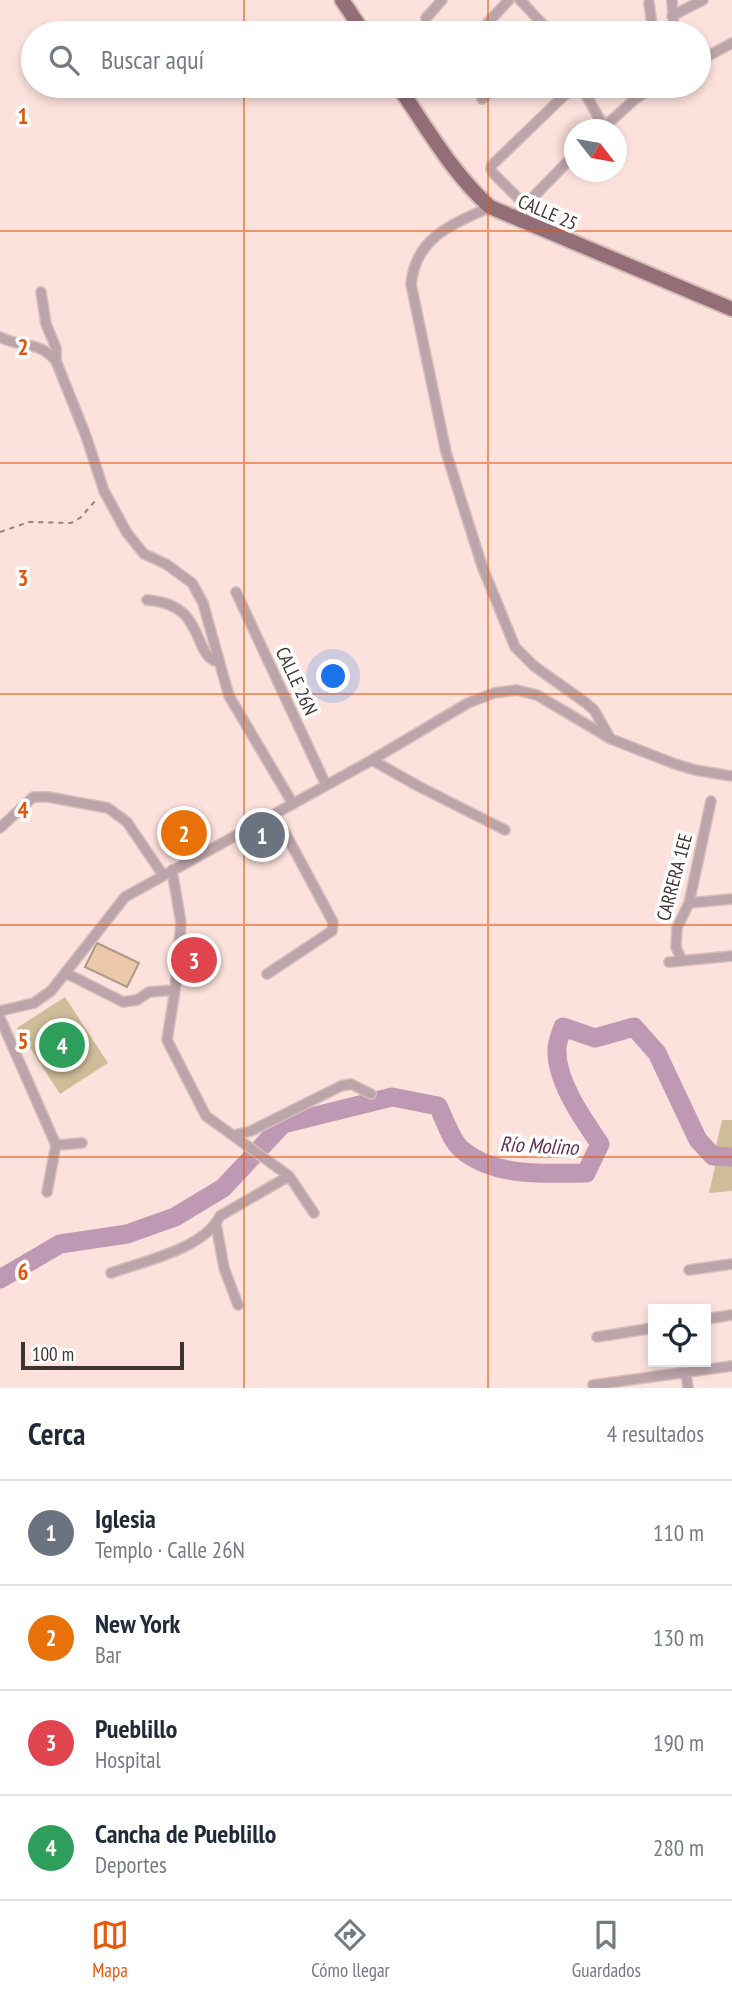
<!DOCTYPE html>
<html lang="es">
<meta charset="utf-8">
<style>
:root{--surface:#fff;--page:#f2f2f3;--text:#1f2937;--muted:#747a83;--line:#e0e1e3;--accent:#ea580c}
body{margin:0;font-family:"PT Sans Narrow",sans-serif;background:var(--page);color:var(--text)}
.controls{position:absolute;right:21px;bottom:21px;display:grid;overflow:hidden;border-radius:0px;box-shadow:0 4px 10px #0003}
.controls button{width:63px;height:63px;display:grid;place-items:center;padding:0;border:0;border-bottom:2px solid var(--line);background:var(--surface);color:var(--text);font:35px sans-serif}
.compass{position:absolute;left:564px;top:119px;width:63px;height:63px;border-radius:50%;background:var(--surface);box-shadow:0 4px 10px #0003;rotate:121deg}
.scale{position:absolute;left:21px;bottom:18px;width:163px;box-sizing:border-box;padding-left:7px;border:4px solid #3d3331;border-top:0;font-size:19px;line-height:24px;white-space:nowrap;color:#3d3331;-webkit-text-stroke:5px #fff;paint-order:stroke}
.you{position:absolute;left:334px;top:677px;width:24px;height:24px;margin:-18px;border:5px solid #fff;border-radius:50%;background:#1a73e8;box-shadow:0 0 0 10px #1a73e833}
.badge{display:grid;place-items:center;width:46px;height:46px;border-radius:50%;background:var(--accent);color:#fff;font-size:23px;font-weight:700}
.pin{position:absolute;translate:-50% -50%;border:4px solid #fff;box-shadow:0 2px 7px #0006}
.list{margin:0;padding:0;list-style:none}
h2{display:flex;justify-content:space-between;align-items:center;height:91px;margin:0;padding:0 28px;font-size:30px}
h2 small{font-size:23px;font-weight:400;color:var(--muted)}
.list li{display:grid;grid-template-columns:46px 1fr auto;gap:21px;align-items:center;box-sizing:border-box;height:105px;padding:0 28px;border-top:2px solid var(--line)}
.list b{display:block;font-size:26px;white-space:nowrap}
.list p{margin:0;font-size:23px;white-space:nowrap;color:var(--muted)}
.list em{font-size:23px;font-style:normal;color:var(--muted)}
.icon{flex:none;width:38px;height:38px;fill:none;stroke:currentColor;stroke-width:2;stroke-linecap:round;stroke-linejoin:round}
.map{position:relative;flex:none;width:732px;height:1388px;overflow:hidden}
.search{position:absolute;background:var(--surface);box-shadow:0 4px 10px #0003;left:21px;right:21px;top:21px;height:77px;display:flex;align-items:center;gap:18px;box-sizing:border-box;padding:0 24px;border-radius:38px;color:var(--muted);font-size:26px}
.sheet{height:511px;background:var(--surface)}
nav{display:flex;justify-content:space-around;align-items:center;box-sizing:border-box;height:98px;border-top:2px solid var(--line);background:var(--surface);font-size:19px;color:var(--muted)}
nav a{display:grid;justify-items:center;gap:4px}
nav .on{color:var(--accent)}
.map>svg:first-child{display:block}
.green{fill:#cebd98}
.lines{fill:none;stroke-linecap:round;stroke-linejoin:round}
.river{stroke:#bf99b4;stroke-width:19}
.building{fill:#edc7aa;stroke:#ab988a;stroke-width:2}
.minor-casing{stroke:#d6beba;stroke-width:12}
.primary-casing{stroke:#d6beba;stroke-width:18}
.path{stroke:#93827e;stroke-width:2;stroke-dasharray:5 5;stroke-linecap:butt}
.minor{stroke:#bca5aa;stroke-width:9}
.primary{stroke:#946e76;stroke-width:14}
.grid{fill:none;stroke:#df570e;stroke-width:2;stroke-opacity:0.55}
.labels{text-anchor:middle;stroke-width:7;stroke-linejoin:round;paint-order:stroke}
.street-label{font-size:19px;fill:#3d3331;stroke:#fff}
.water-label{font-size:21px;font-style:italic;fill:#643157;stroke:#fff}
.grid-label{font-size:23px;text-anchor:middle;font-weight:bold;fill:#df570e;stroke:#fff;stroke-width:7;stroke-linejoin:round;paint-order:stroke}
</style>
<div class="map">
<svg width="732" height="1388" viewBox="0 0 732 1388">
<rect width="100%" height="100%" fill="#fce1dc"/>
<path class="green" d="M65 997 108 1063 60 1094 17 1028Z
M722 1120H732V1151H715Z
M732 1161V1191L709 1193 716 1162Z"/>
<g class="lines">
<path class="river" d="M0 1279 60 1244 127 1234 175 1217 223 1188 283 1124 392 1097 438 1106C444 1118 451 1140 461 1149 495 1178 544 1173 586 1173L600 1144C583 1119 555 1080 557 1048 557 1042 561 1033 563 1027L595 1038 634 1027 657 1053 698 1140 713 1156 732 1157"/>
</g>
<path class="building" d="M185 818 198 838 182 849 169 828Z
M97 943 139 963 127 987 85 967Z
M185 952 205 953 204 968 184 967Z"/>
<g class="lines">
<defs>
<path id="minor" d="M520 0 551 33
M672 0 674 33
M649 3 653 33
M672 16 703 0
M426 18 442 0
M478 33 509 0
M699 61 732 43
M581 86 604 127
M482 99 496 86
M601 130 635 99 655 86
M524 204 493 173 491 169 492 165 574 86
M490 207C451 225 416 237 411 284L446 452 482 566 515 647 534 666 586 703 594 710 610 738
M513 218 574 155
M41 292 46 324 56 348V361
M0 337C20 348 39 340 56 361L86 436 104 491 127 533 144 554 166 564 192 583 203 603 229 696 293 804
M236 592 326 785
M147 600C207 604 191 655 218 662
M372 760 418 786 505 830
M0 828 33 797H48L108 808 127 822 163 875
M172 870 181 923 175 990 167 1040 206 1116 289 1176 314 1213
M689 903 732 899
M682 961 676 947 677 928 689 903 711 801
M669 962 732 956
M66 973 123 1002 137 1000 149 992 175 990
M267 974 332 931 333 922 275 814
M0 1011 34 1003 51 991 125 897 372 760 468 703 494 693 516 690 537 695 611 739 675 764 695 770 732 776
M0 1018 56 1145 47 1192
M235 1135 251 1131 341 1086 351 1084 371 1094
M56 1145 82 1143
M216 1224 224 1268 238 1305
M689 1270 732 1264
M111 1273C144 1261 204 1249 220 1216L289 1176
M706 1319 732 1315
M597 1337 653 1328
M686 1373 688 1388
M593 1385 732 1366"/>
<path id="primary" d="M342 0 364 33
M398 86C427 128 452 173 490 207L732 309"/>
</defs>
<use href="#minor" class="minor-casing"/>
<use href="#primary" class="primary-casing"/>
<path class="path" d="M0 532 29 522 71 523 80 518 96 500"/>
<use href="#minor" class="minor"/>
<use href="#primary" class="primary"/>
</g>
<path class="grid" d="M244 0V33M488 0V33M244 86V1388M488 86V1388M0 231H732M0 463H732M0 694H732M0 925H732M0 1157H732"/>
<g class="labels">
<g class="street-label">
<text transform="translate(548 212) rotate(23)" y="7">CALLE 25</text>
<text transform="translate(297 681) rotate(65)" y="7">CALLE 26N</text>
<text transform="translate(674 877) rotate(-75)" y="7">CARRERA 1EE</text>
</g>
<g class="water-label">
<text transform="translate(539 1146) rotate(3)" y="7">Río Molino</text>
</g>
</g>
<g class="grid-label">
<text x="23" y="124">1</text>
<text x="23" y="355">2</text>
<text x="23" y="586">3</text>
<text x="23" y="818">4</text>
<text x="23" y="1049">5</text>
<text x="23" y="1280">6</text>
</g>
</svg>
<div class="controls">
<button><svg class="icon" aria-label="locate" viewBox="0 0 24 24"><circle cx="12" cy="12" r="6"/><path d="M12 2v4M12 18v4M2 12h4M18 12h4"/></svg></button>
</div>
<svg class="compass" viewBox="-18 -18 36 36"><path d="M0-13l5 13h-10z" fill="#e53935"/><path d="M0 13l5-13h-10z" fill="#747a83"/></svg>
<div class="scale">100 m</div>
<div class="you"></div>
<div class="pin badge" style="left:262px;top:835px;background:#6b7280">1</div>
<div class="pin badge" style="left:184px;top:833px;background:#e8710a">2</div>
<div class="pin badge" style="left:194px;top:960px;background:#e0444e">3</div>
<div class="pin badge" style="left:62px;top:1045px;background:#2e9e5b">4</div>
<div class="search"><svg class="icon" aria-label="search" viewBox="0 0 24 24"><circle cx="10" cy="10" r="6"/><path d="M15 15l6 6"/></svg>Buscar aquí</div>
</div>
<section class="sheet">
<h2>Cerca<small>4 resultados</small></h2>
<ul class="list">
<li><span class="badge" style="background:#6b7280">1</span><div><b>Iglesia</b><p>Templo · Calle 26N</p></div><em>110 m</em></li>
<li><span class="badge" style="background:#e8710a">2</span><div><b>New York</b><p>Bar</p></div><em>130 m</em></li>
<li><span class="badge" style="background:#e0444e">3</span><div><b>Pueblillo</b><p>Hospital</p></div><em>190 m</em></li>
<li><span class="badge" style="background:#2e9e5b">4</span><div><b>Cancha de Pueblillo</b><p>Deportes</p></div><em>280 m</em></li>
</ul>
</section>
<nav>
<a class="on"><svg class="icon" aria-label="map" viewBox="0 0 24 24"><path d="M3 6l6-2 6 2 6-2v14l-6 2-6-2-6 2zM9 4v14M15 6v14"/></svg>Mapa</a>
<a><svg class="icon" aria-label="directions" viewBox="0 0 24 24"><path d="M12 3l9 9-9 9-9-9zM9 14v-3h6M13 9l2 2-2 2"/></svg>Cómo llegar</a>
<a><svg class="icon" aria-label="saved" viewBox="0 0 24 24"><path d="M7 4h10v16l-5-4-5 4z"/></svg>Guardados</a>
</nav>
